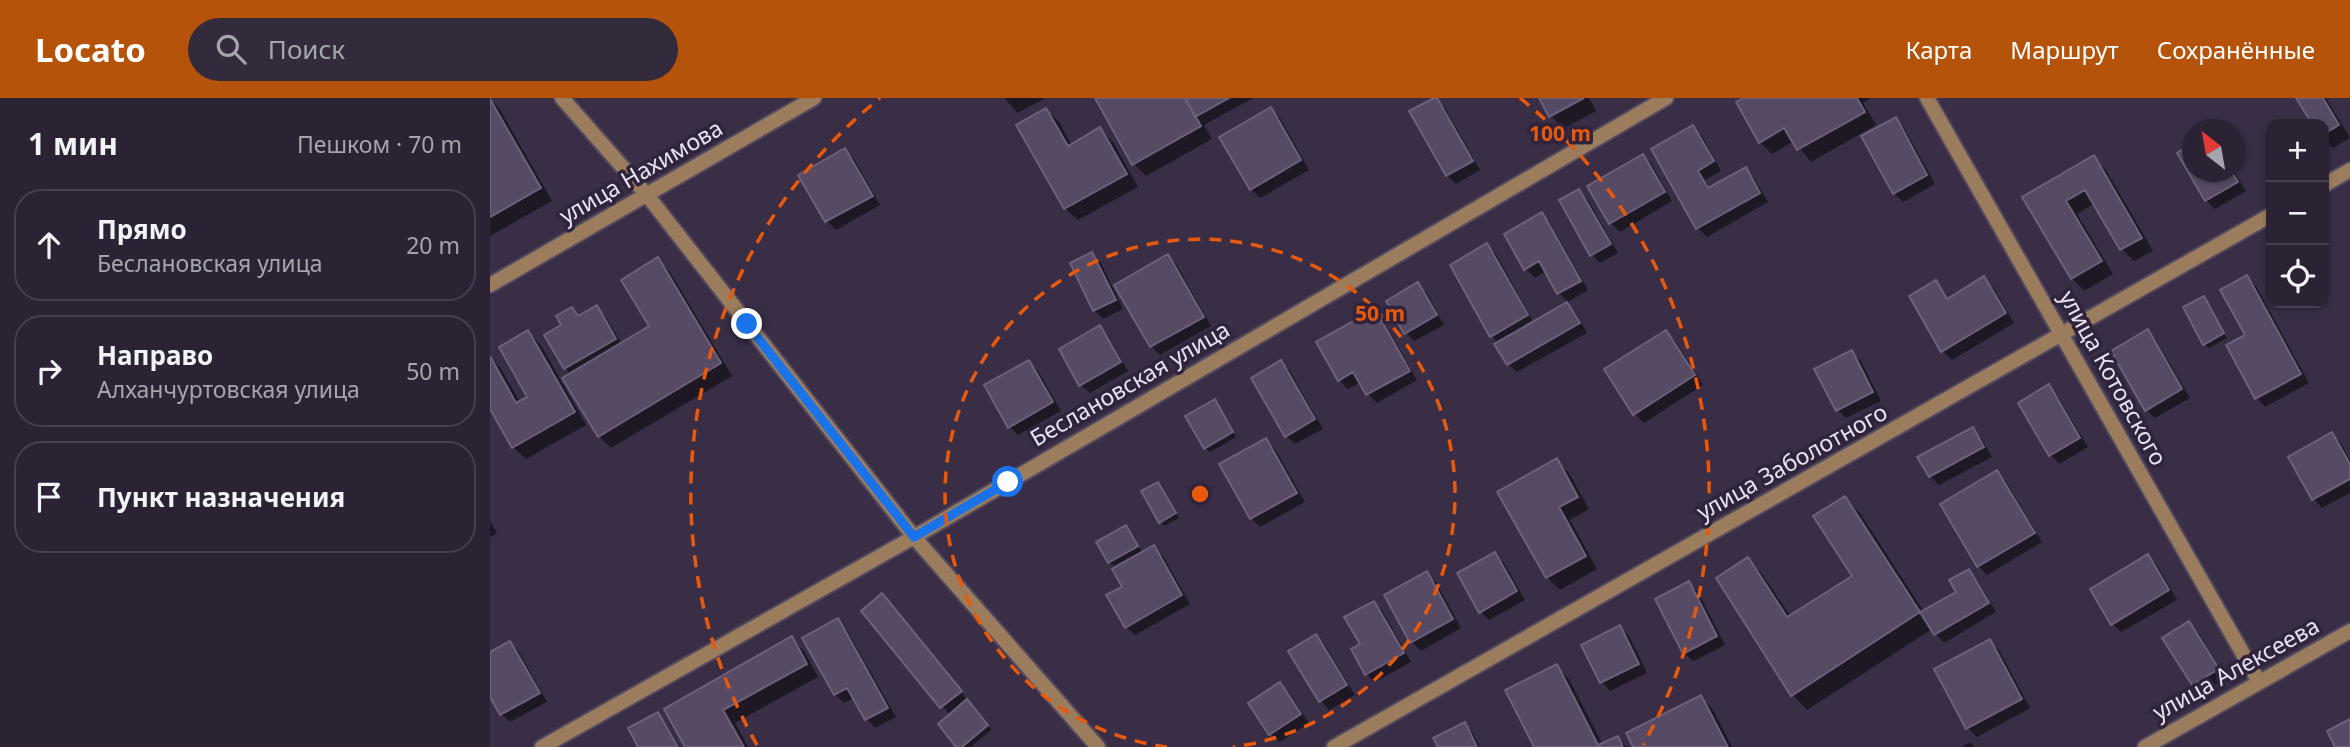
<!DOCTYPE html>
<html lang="ru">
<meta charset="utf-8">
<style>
:root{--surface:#2b2234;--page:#332a3c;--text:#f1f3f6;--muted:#a6a4ac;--line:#473f4f;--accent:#b45309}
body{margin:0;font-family:"Noto Sans",sans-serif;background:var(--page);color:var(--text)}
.controls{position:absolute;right:21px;top:21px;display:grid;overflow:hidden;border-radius:14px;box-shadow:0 2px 5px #0004}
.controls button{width:63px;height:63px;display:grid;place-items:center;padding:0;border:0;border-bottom:2px solid var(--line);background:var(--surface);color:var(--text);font:35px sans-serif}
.compass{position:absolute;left:1692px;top:21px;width:63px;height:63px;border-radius:50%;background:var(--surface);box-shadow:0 2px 5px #0004;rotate:329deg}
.stop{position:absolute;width:21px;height:21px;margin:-16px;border:5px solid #1a73e8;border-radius:50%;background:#fff}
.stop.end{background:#1a73e8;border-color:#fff;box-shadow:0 2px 7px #0008}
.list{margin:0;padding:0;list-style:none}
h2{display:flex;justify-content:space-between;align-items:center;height:91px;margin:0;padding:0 28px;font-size:30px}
h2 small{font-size:23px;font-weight:400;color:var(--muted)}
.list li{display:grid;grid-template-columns:46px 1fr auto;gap:21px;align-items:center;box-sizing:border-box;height:112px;margin:0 14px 14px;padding:0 14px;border:2px solid var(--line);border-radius:28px}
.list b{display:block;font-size:26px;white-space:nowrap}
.list p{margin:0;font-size:23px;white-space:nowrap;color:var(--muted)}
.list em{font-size:23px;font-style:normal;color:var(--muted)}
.icon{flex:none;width:38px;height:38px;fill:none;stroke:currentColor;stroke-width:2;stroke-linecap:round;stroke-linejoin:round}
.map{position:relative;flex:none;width:1860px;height:649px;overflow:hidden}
header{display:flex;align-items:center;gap:42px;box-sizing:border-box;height:98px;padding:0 35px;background:var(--accent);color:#fff}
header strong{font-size:33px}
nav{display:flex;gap:38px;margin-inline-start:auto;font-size:24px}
.search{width:490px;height:63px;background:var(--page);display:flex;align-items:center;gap:18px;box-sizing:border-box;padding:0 24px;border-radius:38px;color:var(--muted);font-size:26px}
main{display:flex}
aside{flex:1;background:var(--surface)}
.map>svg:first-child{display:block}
.shadow{fill:#0007}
.building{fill:#574a64;stroke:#6d607b;stroke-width:2}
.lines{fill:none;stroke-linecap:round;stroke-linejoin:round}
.minor-casing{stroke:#554b61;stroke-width:18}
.minor{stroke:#9b7d5d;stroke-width:14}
.route{stroke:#1a73e8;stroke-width:9}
.ring{fill:none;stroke:#e8590c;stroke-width:3.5;stroke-dasharray:12 9}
.labels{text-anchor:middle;stroke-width:7;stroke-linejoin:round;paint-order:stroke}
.street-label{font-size:23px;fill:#e9e2f2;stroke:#2f243b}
.centre{fill:#e8590c;stroke:#2f243b;stroke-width:3.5}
.ring-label{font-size:21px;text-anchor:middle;font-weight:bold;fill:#e8590c;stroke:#2f243b;stroke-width:7;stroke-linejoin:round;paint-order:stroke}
</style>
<header>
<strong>Locato</strong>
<div class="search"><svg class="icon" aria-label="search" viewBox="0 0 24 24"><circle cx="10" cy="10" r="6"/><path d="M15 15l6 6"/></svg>Поиск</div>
<nav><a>Карта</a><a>Маршрут</a><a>Сохранённые</a></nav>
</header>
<main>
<aside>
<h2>1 мин<small>Пешком · 70 m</small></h2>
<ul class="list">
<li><svg class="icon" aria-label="ahead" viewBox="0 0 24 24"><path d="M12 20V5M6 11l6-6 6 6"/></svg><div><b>Прямо</b><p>Беслановская улица</p></div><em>20 m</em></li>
<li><svg class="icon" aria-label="right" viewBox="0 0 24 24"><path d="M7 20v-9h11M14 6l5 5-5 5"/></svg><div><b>Направо</b><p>Алханчуртовская улица</p></div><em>50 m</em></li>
<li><svg class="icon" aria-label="arrive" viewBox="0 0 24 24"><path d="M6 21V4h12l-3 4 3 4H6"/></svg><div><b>Пункт назначения</b></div></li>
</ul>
</aside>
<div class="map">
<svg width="1860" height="649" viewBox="0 0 1860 649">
<rect width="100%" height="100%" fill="#392e45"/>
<path class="shadow" d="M515 0H553L554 1 527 15Z
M607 0H763L714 27 722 41 656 78 644 66Z
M1051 0H1099L1106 13 1073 31 1061 18Z
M1257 0H1381L1373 5 1386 27 1321 64 1304 43 1282 56 1270 44Z
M1808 0H1836L1860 40 1843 50 1834 41V26H1824Z
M0 1 9 10 62 103 0 138Z
M946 1 955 10 990 72 966 86 957 77Z
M556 12 569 24 582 48 610 32 623 44 648 89 588 122 575 110Z
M781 12 790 20 819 72 770 100 761 91Z
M1405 21 1414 30 1445 86 1413 104 1404 95Z
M1203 29 1212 38 1231 73 1215 82 1220 91 1255 71 1264 80 1278 104 1217 139 1208 130 1163 52Z
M1702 47V74H1744L1756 93 1725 111 1716 102 1689 55Z
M355 52 364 61 390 107 346 132 337 123Z
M1153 58 1162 67 1182 103 1130 134 1121 125 1100 89Z
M1603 59 1616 72 1663 153 1644 163 1632 151 1605 105 1587 116 1623 176 1594 193 1582 180 1535 100Z
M1089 93 1098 102 1128 155 1110 165 1102 157Z
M1052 116 1060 125 1098 192 1078 204 1069 195 1056 173 1045 180 1036 171 1017 137Z
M997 148 1006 156 1044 225 1077 206 1086 215 1097 235 1027 274 1018 266 1009 245 1002 238Z
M602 157 611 165 633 211 613 221 604 212Z
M678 158 687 167 721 228 670 257 661 248Z
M168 162 180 174 242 278 121 350 109 338 81 277 75 270 74 228 82 211 90 219 106 209 115 218 132 246 161 229Z
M1494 180 1503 189 1524 225 1462 262 1453 253 1421 199 1446 185 1459 201Z
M1757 180 1766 188 1819 285 1775 309 1767 300 1738 248 1757 238Z
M928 187 937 195 954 227 924 243 916 235Z
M1713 200 1737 240 1719 250 1715 246Z
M884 213 893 222 927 282 887 305 878 296 871 284 858 291 849 282Z
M610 229 618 238 638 273 600 295 591 287Z
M38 234 51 247 96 327 36 361 23 349 0 307V259L10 269 30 304 39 299Z
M1176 234 1185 243 1213 287 1154 325 1145 316 1116 272Z
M1657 234 1666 242 1700 300 1665 320 1657 312Z
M1362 254 1371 263 1391 303 1356 320 1347 311Z
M539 264 548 273 571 313 528 337 520 329Z
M791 264 800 273 833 331 805 346 796 338Z
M1558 288 1567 297 1598 349 1569 366 1561 357 1530 305Z
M728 308 746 339 720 354 715 350Z
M1482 331 1491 340 1502 359 1449 387 1440 378Z
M1842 336 1851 345 1860 362V395L1832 410 1824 401 1800 360Z
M776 342 785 351 815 404 770 429 761 420 731 367Z
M1067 363 1079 375 1099 411 1080 422 1107 471 1070 492 1057 479Z
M1507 374 1516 383 1552 444 1497 477 1489 468Z
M668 386 689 420 674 428 653 394Z
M1355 400 1370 415 1434 514 1468 494 1479 473 1487 482 1506 514 1454 545 1442 531 1317 612 1302 596 1258 462 1273 477 1301 519 1364 478Z
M0 423 7 435 0 439Z
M636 429 653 456 664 450 673 458 700 506 645 537 636 529 634 489 648 458 647 455 624 468 620 464Z
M1005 456 1014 465 1035 502 999 522 991 514Z
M1658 458 1667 467 1687 502 1631 534 1622 526Z
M937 476 946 484 971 530 931 553 922 544Z
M1199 486 1208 494 1235 547 1203 563 1194 555Z
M884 505 893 514 921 564 885 584 876 576 872 547Z
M401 506 501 632 481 649H469L460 617 374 513Z
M347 522 356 531 406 619 385 630 377 621 364 599 354 605 345 596Z
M1699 525 1708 534 1736 580 1712 595 1704 586 1675 541Z
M1130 529 1139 538 1157 575 1120 593 1112 584 1093 548Z
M826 538 835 547 865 597 839 612 831 603 801 553Z
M301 541 314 553 328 579 245 625 258 649H197Z
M1500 543 1509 552 1540 610 1487 639 1478 630 1447 571Z
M20 545 29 554 57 604 20 624 11 615 0 595V556Z
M1066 568 1079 581 1113 647 1127 640 1137 649H1046Z
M790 586 799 595 819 625 790 644 781 636Z
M1211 599 1223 612 1242 649H1145Z
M167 616 176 625 190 649H150Z
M974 626 983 635 990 649H950Z
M1480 644 1485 649H1472Z"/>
<path class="building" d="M605 0H695L711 28 642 67Z
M695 0H739L705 19Z
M944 0H947L983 63 956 78 919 13Z
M1049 0H1094L1059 19Z
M1253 0H1367L1375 14 1307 52 1294 30 1269 45 1246 4Z
M1806 0H1833L1849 27 1834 36V26H1822Z
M0 1 51 90 0 119Z
M781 9 811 62 760 92 729 39Z
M556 10 578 48 610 29 637 76 574 111 526 27Z
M1406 19 1437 77 1403 96 1371 38Z
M1203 27 1224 63 1208 73 1218 90 1256 69 1270 95 1206 131 1161 51Z
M1702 45V74H1742L1748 84 1715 103 1687 55Z
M355 50 383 98 335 124 308 77Z
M1153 56 1175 94 1119 126 1097 88Z
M1604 57 1652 140 1630 152 1595 92 1576 103 1612 163 1581 181 1532 99Z
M1089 91 1121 146 1100 158 1069 102Z
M1052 114 1091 183 1067 196 1049 163 1034 172 1014 136Z
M997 145 1038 217 1000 239 960 167Z
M602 154 626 202 603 213 580 165Z
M678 156 714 219 660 249 624 187Z
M168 159 231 265 108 339 72 280 159 228 131 182Z
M1757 177 1811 276 1765 301 1736 247 1755 237 1730 192Z
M1494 178 1516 215 1451 254 1419 198 1446 182 1457 201Z
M928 184 947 217 914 236 896 203Z
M1714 198 1734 235 1713 247 1693 209Z
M1077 204 1090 225 1017 267 1004 246Z
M107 207 126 241 74 271 54 237 71 227 66 218 82 209 88 218Z
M885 211 920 273 876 297 863 274 848 283 826 244Z
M610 227 631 264 589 288 569 251Z
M1658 231 1692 291 1655 313 1621 253Z
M38 232 85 314 22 350 0 311V258L26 305 37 299 9 249Z
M1176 232 1205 277 1143 317 1114 271Z
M1362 252 1383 294 1346 313 1324 271Z
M539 262 563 304 518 330 494 287Z
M791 262 825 321 795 339 761 280Z
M1559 286 1590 340 1559 358 1528 305Z
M725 301 743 334 714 351 695 318Z
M1483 329 1494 349 1439 379 1427 359Z
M1842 334 1860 366V381L1822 402 1798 359Z
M776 340 807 395 760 421 729 366Z
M1067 360 1088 399 1069 409 1096 458 1056 480 1007 394Z
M1507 372 1545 435 1487 469 1450 406Z
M668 384 686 415 669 425 651 393Z
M1355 398 1430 514 1301 598 1226 480 1258 459 1297 519 1362 478 1323 418Z
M636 427 648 448 618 465 606 444Z
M664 447 692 497 635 530 616 497 632 489 622 471Z
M1005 454 1027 493 989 515 967 475Z
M1658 456 1679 492 1621 527 1600 491Z
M1479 471 1499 505 1444 537 1430 514 1466 494 1459 482Z
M937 473 963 521 920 545 894 497Z
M1199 483 1227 538 1193 556 1165 501Z
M392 495 472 593 450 610 371 513Z
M884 503 914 555 875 577 861 551 870 546 854 519Z
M348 520 398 610 375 622 357 590 344 597 312 540Z
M1699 523 1729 571 1702 587 1672 540Z
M1130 527 1149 566 1110 585 1091 547Z
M826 536 857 587 829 604 798 553Z
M302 538 317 566 233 612 254 649H195L174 611Z
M1500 541 1532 601 1476 631 1444 571Z
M20 543 50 595 10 617 0 599V554Z
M1067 566 1108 647 1128 638 1133 649H1044L1015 592Z
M790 584 811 616 779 637 758 605Z
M1211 597 1238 649H1143L1136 635Z
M477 601 498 627 472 649H466L448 626Z
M168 614 188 649H148L138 630Z
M1860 621V649H1845L1837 633Z
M975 624 987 649H948L943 640Z"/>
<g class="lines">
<defs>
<path id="minor" d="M72 0 157 97 424 439 608 649
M1437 0 1769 584
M1834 87 1860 72
M0 187 324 0
M52 649 424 439 1176 0
M844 649 1781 117
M1655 649 1860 533"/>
</defs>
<use href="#minor" class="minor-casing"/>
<use href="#minor" class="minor"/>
</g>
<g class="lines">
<path class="route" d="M257 226 424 439 518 384"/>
</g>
<g class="ring">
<path d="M677 649A255 255 0 1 1 743 649"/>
<path d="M267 647A509 509 0 0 1 390 0M1030 0A509 509 0 0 1 1153 647"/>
</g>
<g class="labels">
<g class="street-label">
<text transform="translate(151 74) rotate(-30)" y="8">улица Нахимова</text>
<text transform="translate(1623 280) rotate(61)" y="8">улица Котовского</text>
<text transform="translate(640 286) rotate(-30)" y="8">Беслановская улица</text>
<text transform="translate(1302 364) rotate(-29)" y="8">улица Заболотного</text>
<text transform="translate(1746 571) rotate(-29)" y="8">улица Алексеева</text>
</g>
</g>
<circle cx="710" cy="396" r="10" class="centre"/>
<g class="ring-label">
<text x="1070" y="43">100 m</text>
<text x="890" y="223">50 m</text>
</g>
</svg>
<div class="controls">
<button>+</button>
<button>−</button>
<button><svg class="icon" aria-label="locate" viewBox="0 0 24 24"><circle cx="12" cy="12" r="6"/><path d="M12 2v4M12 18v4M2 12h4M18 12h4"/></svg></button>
</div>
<svg class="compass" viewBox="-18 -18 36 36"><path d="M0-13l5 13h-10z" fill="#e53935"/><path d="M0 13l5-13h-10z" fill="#a6a4ac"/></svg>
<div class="stop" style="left:518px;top:384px"></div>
<div class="stop end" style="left:257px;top:226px"></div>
</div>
</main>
